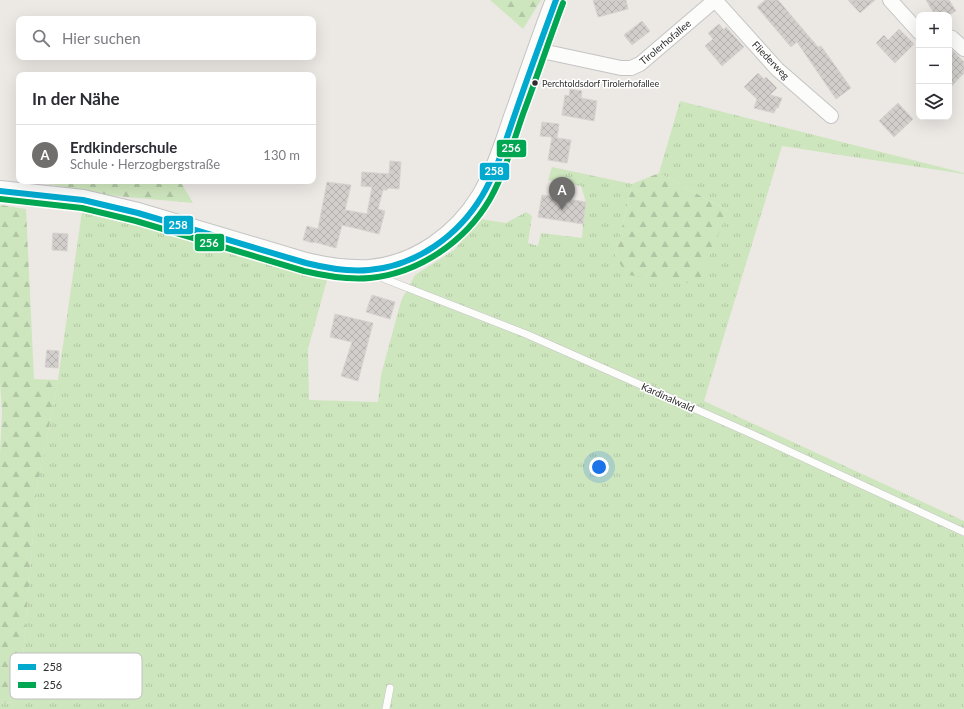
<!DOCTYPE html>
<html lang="de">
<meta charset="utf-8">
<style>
:root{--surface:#fff;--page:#f7f7f7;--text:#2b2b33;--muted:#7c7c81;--line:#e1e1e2;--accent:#706f6e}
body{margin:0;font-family:Lato,sans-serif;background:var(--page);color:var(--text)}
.controls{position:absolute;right:12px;top:12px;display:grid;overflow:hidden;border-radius:8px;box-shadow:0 4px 16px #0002}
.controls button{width:36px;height:36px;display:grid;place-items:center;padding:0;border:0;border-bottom:1px solid var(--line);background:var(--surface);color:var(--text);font:20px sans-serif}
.you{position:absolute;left:599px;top:467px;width:14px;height:14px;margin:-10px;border:3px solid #fff;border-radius:50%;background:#1a73e8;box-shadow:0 0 0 6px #1a73e833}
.badge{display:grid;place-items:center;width:26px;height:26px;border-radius:50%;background:var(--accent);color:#fff;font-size:13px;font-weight:700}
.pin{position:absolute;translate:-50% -33px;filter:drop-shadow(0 1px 2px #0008)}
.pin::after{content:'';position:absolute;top:21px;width:14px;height:12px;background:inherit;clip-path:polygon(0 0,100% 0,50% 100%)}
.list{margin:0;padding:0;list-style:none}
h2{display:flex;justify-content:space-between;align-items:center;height:52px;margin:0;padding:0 16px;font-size:17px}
h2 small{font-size:13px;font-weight:400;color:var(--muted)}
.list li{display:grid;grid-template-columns:26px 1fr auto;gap:12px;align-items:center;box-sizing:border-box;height:60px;padding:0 16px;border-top:1px solid var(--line)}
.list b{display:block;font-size:15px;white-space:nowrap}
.list p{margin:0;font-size:13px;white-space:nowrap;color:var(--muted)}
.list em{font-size:13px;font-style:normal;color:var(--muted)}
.icon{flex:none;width:22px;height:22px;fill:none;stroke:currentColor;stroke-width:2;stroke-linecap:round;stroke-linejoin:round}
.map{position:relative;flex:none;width:964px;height:709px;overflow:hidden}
.search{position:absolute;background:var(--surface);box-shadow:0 4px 16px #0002;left:16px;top:16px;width:300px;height:44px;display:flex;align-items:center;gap:10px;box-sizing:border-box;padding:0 14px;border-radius:8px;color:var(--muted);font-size:15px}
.panel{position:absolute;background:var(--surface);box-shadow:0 4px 16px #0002;left:16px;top:72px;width:300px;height:112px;border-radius:8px}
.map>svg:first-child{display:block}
.grass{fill:url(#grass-tufts)}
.forest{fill:url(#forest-firs)}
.building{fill:url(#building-cross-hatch);stroke:#d7d4d0}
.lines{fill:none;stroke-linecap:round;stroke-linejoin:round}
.service-casing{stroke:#c5c4c5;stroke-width:8}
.minor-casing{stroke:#c5c4c5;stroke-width:16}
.secondary-casing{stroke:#c5c4c5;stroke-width:22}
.service{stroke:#fcfcfb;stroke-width:7}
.minor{stroke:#fcfcfb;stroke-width:14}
.secondary{stroke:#fcfcfb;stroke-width:20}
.bus-1-casing{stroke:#fff;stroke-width:9}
.bus-2-casing{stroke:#fff;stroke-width:9}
.bus-1{stroke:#00a9ce;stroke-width:6}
.bus-2{stroke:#00a651;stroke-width:6}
.bus-dot{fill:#2e2e2e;stroke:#fff;stroke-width:1.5}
.labels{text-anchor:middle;stroke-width:3;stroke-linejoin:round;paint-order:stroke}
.bus-label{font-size:9px;fill:#2e2e2e;stroke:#fff;text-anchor:start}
.street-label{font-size:10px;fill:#2e2e2e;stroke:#fff}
.key{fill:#fff;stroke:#c0c0c0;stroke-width:1}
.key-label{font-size:11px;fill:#2e2e2e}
.line-badge{stroke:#fff;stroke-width:1.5}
.badge-label{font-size:11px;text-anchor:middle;font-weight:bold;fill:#fff}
</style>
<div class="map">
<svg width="964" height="709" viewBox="0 0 964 709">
<defs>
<pattern id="grass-tufts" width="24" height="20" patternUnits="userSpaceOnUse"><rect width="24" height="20" fill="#cee6be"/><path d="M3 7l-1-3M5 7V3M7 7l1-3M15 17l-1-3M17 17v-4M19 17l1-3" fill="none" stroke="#b1c6a4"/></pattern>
<pattern id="forest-firs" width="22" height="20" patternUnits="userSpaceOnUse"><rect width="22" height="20" fill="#cee6be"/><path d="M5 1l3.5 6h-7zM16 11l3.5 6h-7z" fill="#b1c6a4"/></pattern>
<pattern id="building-cross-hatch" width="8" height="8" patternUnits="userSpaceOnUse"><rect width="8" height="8" fill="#d1cecb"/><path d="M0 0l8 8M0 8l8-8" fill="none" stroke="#b4b1af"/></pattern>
</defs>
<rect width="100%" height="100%" fill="#ece8e4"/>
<path class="grass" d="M680 101 964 173V174L782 146 704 401 964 521V709H0V702L19 703 37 489 58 380 82 211 191 238 327 280 308 349 309 400 378 402 381 375 401 301 415 275 454 250 481 219 506 223 526 212 532 216 528 243 538 246 541 233 582 238 583 224 586 202 581 186 548 180 552 167 632 184 615 257 728 211 659 173Z"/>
<path class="forest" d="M490 0H541L523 29Z
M659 173 728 211 698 284 628 275 615 257 632 184Z
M33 181H180L193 203 106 195Z
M0 205 26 209 34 379 58 380 37 489 19 703 0 702V455L2 412 0 382Z"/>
<path class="building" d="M593 0H626L628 9 598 17Z
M765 0H778L818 47 821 46 851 88 836 99 797 42 791 47 757 7Z
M848 0H875L860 13Z
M926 0H949L956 11 949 15H935Z
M642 21 650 31 632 45 624 35Z
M719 24 724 30 726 27 744 47 722 66 705 46 713 39 708 33Z
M899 29 914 44 895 63 876 43 884 35 888 40Z
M949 47 964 62V73L949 89Z
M758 73 764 79 766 77 777 88 770 95 782 98 778 108H776L774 113 754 108 757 99 744 87Z
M570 89 582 91 581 98 597 101 594 121 562 115 565 95 569 96Z
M898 103 913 119 894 137 879 121Z
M542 122 559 124 557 138 571 140 567 163 548 160 552 137 540 136Z
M390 161 401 162 399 189 388 188 387 190H383L378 209 385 211 379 234 342 225 336 248 314 242 313 243 303 240 307 226 318 229 327 182 351 185 345 210 367 214 372 187 361 186 362 172 389 174Z
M542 195 586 202 583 224 538 217Z
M53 233 68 234 67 251 52 250Z
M372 295 395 302 390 319 366 312Z
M335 314 373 323 358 381 341 376 352 342 330 337Z
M47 350 59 351 58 368 45 367Z"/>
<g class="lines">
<defs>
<path id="service" d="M377 274 385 279 526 334 754 435 964 532
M386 709 390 688"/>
<path id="minor" d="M715 0 777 69 831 116
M890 0 919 32
M949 37 952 38 964 49
M537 50 621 68H631L640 64 715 0"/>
<path id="secondary" d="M0 191 83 200 138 213 306 263C327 268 348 271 369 270 416 266 458 236 482 196 496 171 505 144 514 117 528 78 541 39 556 0"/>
</defs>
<use href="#service" class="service-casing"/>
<use href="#minor" class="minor-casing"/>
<use href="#secondary" class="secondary-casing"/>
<use href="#service" class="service"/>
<use href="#minor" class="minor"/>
<use href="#secondary" class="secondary"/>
<defs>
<path id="bus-1" d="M0 191 83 200 138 213 306 263C326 268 348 272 369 270 416 266 458 236 482 196 497 171 505 142 515 114 528 76 542 38 556 0"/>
<path id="bus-2" d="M0 199 82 208 136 221 304 271C325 276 348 280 370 278 419 273 465 242 490 199 505 172 513 143 523 114 537 77 549 40 563 3"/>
</defs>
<use href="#bus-1" class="bus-1-casing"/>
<use href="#bus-2" class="bus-2-casing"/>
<use href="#bus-1" class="bus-1"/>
<use href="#bus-2" class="bus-2"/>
</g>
<circle class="bus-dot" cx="535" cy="83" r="3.5"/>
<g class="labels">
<g class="bus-label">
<text x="542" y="87">Perchtoldsdorf Tirolerhofallee</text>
</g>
<g class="street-label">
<text transform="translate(665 42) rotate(-40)" y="4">Tirolerhofallee</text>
<text transform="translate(771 60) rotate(46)" y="4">Fliederweg</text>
<text transform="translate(668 397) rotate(24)" y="4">Kardinalwald</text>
</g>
</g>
<rect x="10" y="653" width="132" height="46" rx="6" class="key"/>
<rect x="18" y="664" width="18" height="6" fill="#00a9ce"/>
<rect x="18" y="682" width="18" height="6" fill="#00a651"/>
<g class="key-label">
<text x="43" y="671">258</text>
<text x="43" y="689">256</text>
</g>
<g class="line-badge">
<rect x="496" y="139" width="31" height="19" rx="4" fill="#00a651"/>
<rect x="479" y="162" width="31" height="19" rx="4" fill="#00a9ce"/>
<rect x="163" y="215" width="31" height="20" rx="4" fill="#00a9ce"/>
<rect x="194" y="233" width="31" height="19" rx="4" fill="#00a651"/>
</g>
<g class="badge-label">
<text x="511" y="152">256</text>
<text x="494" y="175">258</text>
<text x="178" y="229">258</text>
<text x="209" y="247">256</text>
</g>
</svg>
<div class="controls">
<button>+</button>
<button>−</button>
<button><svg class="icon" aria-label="layers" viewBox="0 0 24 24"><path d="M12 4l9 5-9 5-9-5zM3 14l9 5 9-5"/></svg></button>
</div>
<div class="you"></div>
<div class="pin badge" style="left:562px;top:210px">A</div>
<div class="search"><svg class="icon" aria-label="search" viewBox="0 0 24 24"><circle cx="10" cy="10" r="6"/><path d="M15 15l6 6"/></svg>Hier suchen</div>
<section class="panel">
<h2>In der Nähe<small></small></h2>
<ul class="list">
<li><span class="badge">A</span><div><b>Erdkinderschule</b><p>Schule · Herzogbergstraße</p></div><em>130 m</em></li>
</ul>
</section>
</div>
